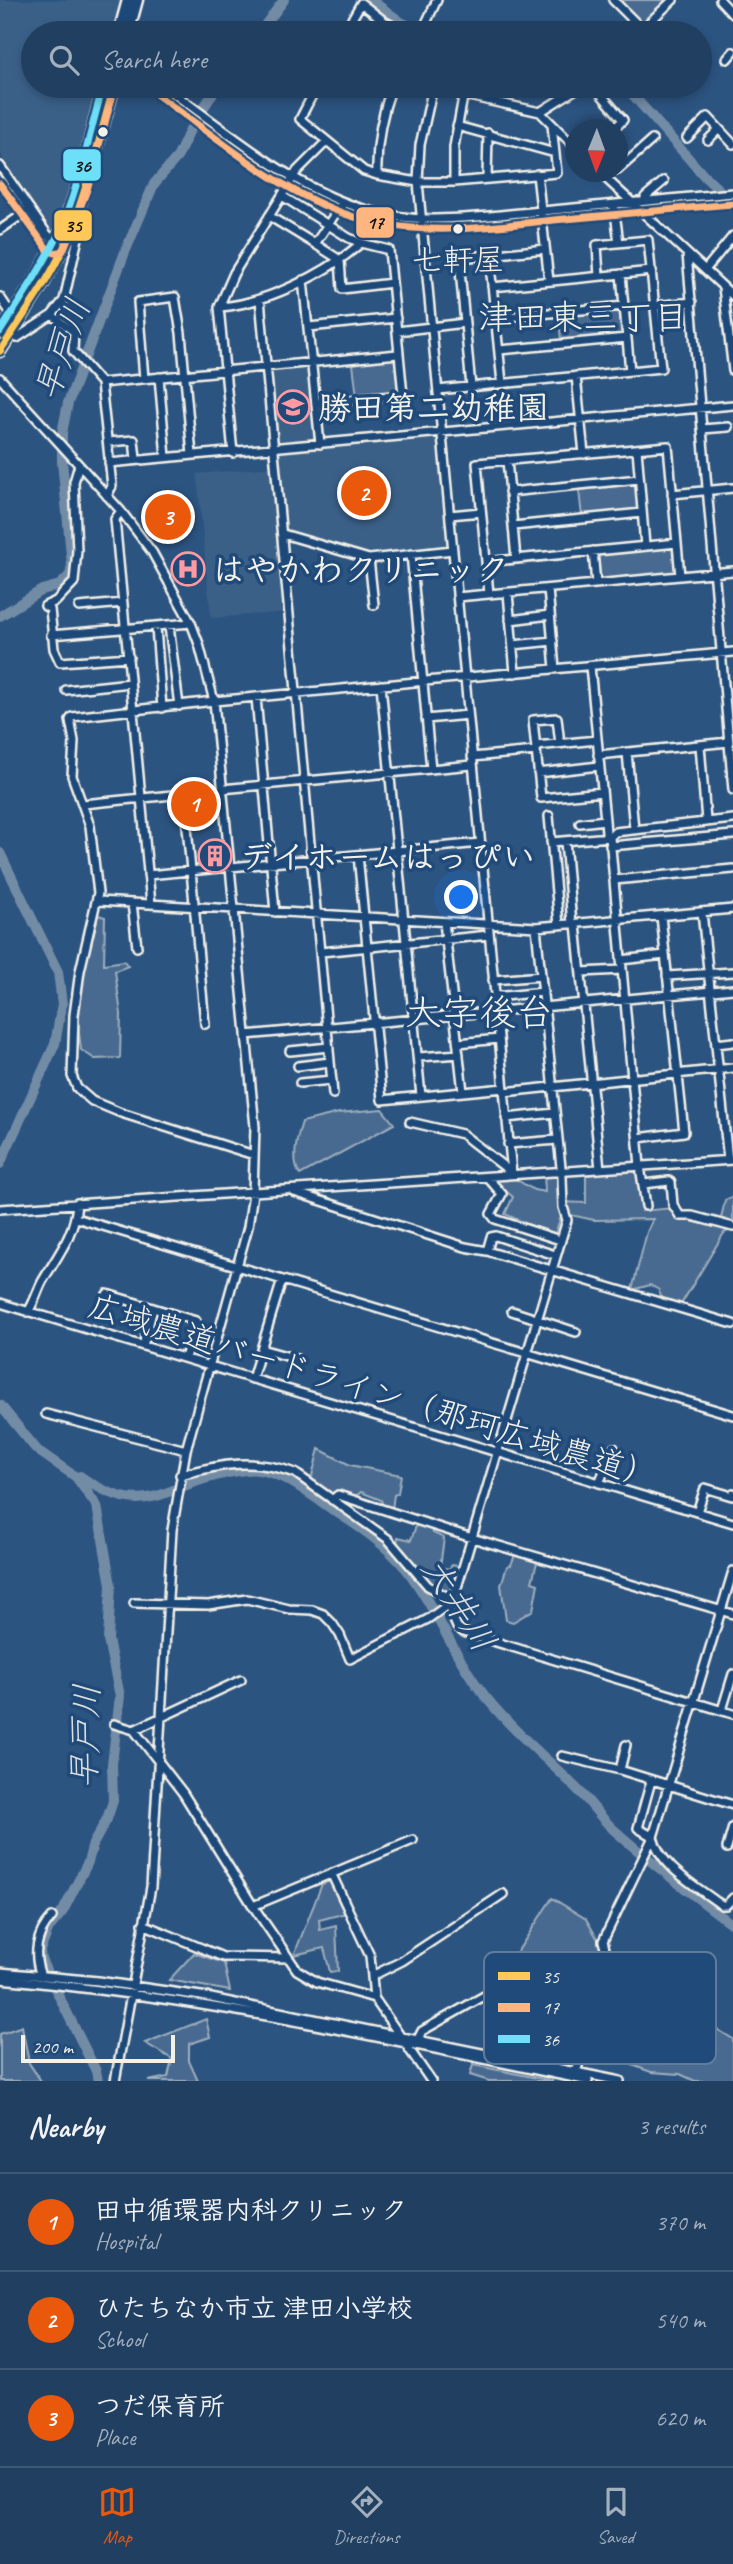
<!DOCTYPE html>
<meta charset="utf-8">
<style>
:root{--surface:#213f61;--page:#294667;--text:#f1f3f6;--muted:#a2afbd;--line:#3e5876;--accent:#ea580c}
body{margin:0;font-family:Caveat,"Klee One",sans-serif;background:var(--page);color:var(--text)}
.compass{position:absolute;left:565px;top:119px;width:63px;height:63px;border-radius:50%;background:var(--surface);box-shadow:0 4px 10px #0003;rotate:181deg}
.scale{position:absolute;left:21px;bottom:18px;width:154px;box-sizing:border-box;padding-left:7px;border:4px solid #f4f1e8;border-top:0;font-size:19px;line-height:24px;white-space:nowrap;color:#f4f1e8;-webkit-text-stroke:5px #1f4a7a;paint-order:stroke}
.you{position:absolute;left:462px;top:898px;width:24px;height:24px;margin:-18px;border:5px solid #fff;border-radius:50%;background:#1a73e8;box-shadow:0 0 0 10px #1a73e833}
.badge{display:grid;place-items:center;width:46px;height:46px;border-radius:50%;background:var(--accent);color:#fff;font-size:23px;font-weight:700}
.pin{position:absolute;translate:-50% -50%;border:4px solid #fff;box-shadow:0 2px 7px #0006}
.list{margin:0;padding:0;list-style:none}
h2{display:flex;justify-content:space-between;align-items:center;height:91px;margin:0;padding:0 28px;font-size:30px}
h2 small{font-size:23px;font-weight:400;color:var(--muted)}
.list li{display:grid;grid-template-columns:46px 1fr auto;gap:21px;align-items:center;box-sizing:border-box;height:98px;padding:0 28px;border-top:2px solid var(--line)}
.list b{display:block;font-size:26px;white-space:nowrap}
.list p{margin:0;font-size:23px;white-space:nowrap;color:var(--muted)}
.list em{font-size:23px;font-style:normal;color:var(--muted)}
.icon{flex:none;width:38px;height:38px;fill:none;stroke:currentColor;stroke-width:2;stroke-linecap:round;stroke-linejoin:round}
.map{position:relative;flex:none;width:733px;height:2081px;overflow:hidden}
.search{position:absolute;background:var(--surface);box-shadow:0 4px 10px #0003;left:21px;right:21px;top:21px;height:77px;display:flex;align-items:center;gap:18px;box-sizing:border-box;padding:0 24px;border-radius:38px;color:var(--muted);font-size:26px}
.sheet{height:385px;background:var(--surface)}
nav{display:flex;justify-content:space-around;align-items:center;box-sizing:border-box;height:98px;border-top:2px solid var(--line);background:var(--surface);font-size:19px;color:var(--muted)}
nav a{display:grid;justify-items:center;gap:4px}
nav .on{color:var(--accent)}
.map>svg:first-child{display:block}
.built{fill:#3b6088}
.green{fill:#496b90;stroke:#9eaebc;stroke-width:2}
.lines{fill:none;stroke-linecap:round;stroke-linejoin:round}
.river{stroke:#738ca6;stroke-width:10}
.minor-casing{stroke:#f4f1e8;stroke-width:12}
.highway-casing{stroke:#f4f1e8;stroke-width:15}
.minor{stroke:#1f4a7a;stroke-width:7}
.highway{stroke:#1f4a7a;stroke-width:10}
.bus-1-casing{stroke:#1f4a7a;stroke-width:12}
.bus-2-casing{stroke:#1f4a7a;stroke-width:12}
.bus-3-casing{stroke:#1f4a7a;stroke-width:12}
.bus-1{stroke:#fdc75a;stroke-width:7}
.bus-2{stroke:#ffb580;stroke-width:7}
.bus-3{stroke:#6ddff8;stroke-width:7}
.bus-dot{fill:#f4f1e8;stroke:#1f4a7a;stroke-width:2.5}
.labels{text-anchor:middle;stroke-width:7;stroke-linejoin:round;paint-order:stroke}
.bus-label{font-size:31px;fill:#f4f1e8;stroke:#1f4a7a}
.poi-label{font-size:33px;font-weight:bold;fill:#f4f1e8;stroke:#1f4a7a;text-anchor:start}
.street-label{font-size:33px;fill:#f4f1e8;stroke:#1f4a7a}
.neighbourhood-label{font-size:35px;fill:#f4f1e8;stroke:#1f4a7a}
.water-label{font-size:35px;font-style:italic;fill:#dadddb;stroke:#1f4a7a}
.quarter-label{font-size:37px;fill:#f4f1e8;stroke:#1f4a7a}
.key{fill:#1f4a7a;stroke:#5f7c9b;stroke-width:2}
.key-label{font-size:19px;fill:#f4f1e8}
.line-badge{stroke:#1f4a7a;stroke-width:2.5}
.pale-badge-label{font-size:19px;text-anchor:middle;font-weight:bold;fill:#111}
</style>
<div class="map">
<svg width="733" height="2081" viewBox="0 0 733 2081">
<rect width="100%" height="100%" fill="#2c5481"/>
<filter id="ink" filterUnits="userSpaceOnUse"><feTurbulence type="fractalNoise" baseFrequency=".0143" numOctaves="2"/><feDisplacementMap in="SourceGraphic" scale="14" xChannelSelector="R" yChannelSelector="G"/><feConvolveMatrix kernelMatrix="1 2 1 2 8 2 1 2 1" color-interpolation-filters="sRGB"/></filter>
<g filter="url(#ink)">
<path class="built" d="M0 0H121L112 33H33V86H99L63 209 57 226 51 228 7 167 0 152Z
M310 367 317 443 276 447 268 371Z
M438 437 450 546 364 552 288 533 279 453Z
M274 467 288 612 211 618 197 474Z"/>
<path class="green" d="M619 0H669L643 24Z
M621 310 623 337 561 342 559 316Z
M397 358 401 393 357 397 353 364Z
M638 484 641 511 582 517 579 490Z
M676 546 678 573 598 582 595 555Z
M98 915 105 917 104 964 124 961 128 966 115 971 121 1014 120 1058 95 1059 81 1050 77 1016 84 972Z
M382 1109 394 1124 300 1175C291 1162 297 1137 302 1122L339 1113Z
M639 1169 642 1189V1211L673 1208 678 1219 713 1225 721 1219 725 1200 733 1197V1229L724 1233 680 1306 660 1301 659 1290 650 1285 632 1290 647 1232 653 1219 594 1220 571 1215 560 1219 555 1234 541 1230 505 1214 513 1197 492 1179 512 1177 534 1190 545 1192 544 1174H558L560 1202 586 1203V1175Z
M319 1449 350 1465 401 1475 398 1493 394 1495 392 1509 383 1506 381 1500 361 1492C345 1508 326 1489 311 1480Z
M417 1523 429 1526 433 1533 444 1538 440 1567 449 1569 452 1565 459 1566 450 1596 429 1584 406 1558V1554L397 1544 398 1537 411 1540Z
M515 1555 537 1562 532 1582 538 1584 533 1610 513 1622 506 1620 501 1585 507 1566 511 1565Z
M331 1881 346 1913 319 1920 320 1930 336 1926 338 1971 330 1972 324 1948 294 1955 322 1884Z
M552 1898 586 1919 603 1948V1958L577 2012V2064L517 2051 482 2001 512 1975 518 1960 516 1954Z
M194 1953 224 1963 230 1991 169 1980Z
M635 1966 676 2004 733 2039V2081H695L680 2074 651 2072 608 2056 581 2064 585 2043H595L604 2025 597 2013 605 1993 617 1999Z
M206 2019 210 2037 189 2044V2061L198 2081H148L168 2077 172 2059 145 2043Z
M22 2026 29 2063 41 2081H0V2034Z
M473 2065 553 2081H489L470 2075Z"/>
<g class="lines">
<path class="river" d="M371 0 401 22 425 33
M259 33 284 0
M625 86 705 177 733 203
M0 616 42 590 60 585 70 575 72 565 62 461V433L68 403 125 252 154 184 178 156 192 125 218 86
M0 853 58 972 62 1004 55 1044 0 1164
M0 1405 37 1450 76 1477 97 1506 111 1585 108 1640 120 1696 112 1764 113 1801 107 1819 93 1844 88 1862 63 1911 49 1928 40 1950 41 1960 96 2071 98 2081
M76 1477 80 1476C148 1523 161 1485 228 1473 238 1471 249 1468 259 1470 286 1474 311 1495 333 1510 360 1527 387 1545 407 1570 435 1606 451 1650 478 1687 505 1724 542 1754 574 1786 588 1799 599 1816 613 1829 651 1863 692 1894 733 1925"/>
<defs>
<path id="minor" d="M613 0 642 29
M720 0 733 14
M426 23 437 0
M344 33 361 3 384 21 406 33
M377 33 384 21
M638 33 673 0
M727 59 733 52
M163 86C224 128 285 183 357 207 417 228 480 216 542 211 606 205 669 199 733 193
M317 86 300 119 364 171 377 175 418 182H454L557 173 552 125
M424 86 540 112 576 148
M594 86 623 120 613 130
M433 87 420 145 418 182 512 1174
M480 98 483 86
M496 101 500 86
M540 112 581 86
M457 126 555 153
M687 138 708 117 733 144
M708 140 719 129
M0 166 47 234 58 244
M618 170 652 140
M599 172 733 296
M537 174 549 281
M377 175C376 143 381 116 392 86
M487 179 488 133
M454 182V147L465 86
M282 196 349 238 361 243 389 250 403 395 317 403
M645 201V197L664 181
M614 205 619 243
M269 216 315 244 343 202
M0 230 30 209
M315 244 340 260 342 289 392 283
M687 254 733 790
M489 255 502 383
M705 270 733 236
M621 274 630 371
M303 280 320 444
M492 287 652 271
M723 287 733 371
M0 297 12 315
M260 299 333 1094
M655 306 692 302
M219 307C265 304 326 274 361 243
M52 315 74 332 73 351 101 383 112 486 107 496
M496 318 624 306
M309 327 396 318
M397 331 465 323
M17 338 52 315 64 300 81 225 78 213
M499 350 627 338
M576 376 584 454
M159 377 166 457
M0 378 121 511 152 552 191 623 199 644 214 701 255 1127 253 1193 248 1227 186 1450 172 1530 151 1887 115 2081
M144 379 138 302 175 297 181 333 192 455
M101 383 398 354
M471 387 459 260 461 258 545 249
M438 390 661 368 648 240 597 245 599 276
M702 429 728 427
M108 442 134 440 136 459
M637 449 645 546
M233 453 219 307 234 273 297 171 326 142
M507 460 516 559
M109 463 733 405
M79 465 74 482 77 550 74 582 56 601 45 606 50 609 54 649 60 662 129 657
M509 492 639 479
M672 494 733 488
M121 511 115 519 151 904
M450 515 481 512
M513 526 642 513
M283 534 369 559 453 550
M593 551 596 584
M411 554 431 769
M369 559 374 605
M486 562 677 543
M548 589 555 669
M508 593 515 673
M489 594 477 463 668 446 680 576
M457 597 733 571
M79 607 123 603
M510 620 550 615
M169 626 179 706
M156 627 162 708
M51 635 191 623
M513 645 553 641
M590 666 605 820 606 833 610 837 640 1166 646 1206
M381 685 421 1096
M66 690 130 683
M256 697 275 912
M426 719 468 715
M560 744 557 718 533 720 541 798 602 792
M700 745 706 821
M536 746 597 740
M627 752 634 829
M598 755 729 742
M472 757 536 751
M538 773 599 766
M222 789 472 765
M184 794 205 1024
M83 804 222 790
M549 816 559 925
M580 823 605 820
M565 841 572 924
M551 842 610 837 615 832 733 819
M610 846 733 835
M358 855 382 1100 504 1088
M148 875 480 843
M614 880 733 869
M98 901 536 927 733 909
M132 903 137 947
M702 912 728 1160
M444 922 463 1092
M576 924 600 1169
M536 927 562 1177 563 1207 567 1220 450 1611 457 1627 463 1632 733 1714
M321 952 489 935
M621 960 665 955
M581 972 622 970
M667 976 733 972
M493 980 541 976
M495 997 543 992
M246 1035 733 989
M458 1043 499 1039
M716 1044 733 1042
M290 1051 329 1047
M419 1057 459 1054
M298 1066 330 1062
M300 1083 332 1080
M504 1092 733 1068
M506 1118 555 1113
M410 1122 462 1134 507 1169 511 1167
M638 1138 684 1132 661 916
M508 1144 557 1140
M254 1155 121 1113 92 1101 77 1088 72 1076 74 1015 80 971 98 893 90 826 72 776 74 741 70 720 72 717 214 701 733 652
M487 1177 502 1194 491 1214 495 1219 560 1240
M644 1184 669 1181 671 1182 673 1205 680 1216H692L733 1227
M294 1192 465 1247 487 1251 733 1324
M0 1209 733 1160
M76 1218 733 1415
M487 1251 491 1237 496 1236 555 1255
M107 1294 196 1321 185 1358
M0 1303 733 1523
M512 1311 576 1332
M28 1312C34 1303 37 1292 42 1282 57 1256 75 1235 77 1203
M143 1346 153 1308
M261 1349 297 1359
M252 1379 282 1280
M46 1414 186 1450
M180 1475C222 1464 253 1458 295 1473L388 1539 428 1586 453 1600
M599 1483 614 1448
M332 1500 338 1495 472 1538 733 1614
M697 1512 705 1488 732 1496 733 1493
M134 1603 208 1605 247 1599 289 1609 312 1610 323 1614 332 1623 340 1635 350 1659 428 1619 453 1601
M722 1710 733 1674
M114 1724 134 1730 183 1793 253 1906 297 1970 317 1982 374 1998
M134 1730 241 1680
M562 1756 620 1770 733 1805
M620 1770 626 1745
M651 1781 638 1828 653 1837C660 1866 693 1884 717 1902L722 1905H726L733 1898
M727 1848 733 1827
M332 1875 370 1956 374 1998 431 2081
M253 1906 413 1840
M143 1924 223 1957 289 1958
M0 1972 98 1981 201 1996 620 2081
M374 1975 402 1961 503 1894
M41 1976C33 1955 36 1934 52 1917
M0 1979C199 1997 393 2040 588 2081
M418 2039 422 2031 500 1987
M574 2075C586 2056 577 2031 581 2011 586 1985 613 1968 603 1941L653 1837 733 1571"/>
<path id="highway" d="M119 33 128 0
M128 33 137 0
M0 333C23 299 47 264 63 226 82 181 91 132 104 86
M0 351 43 284 68 238 85 190 114 86"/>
</defs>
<use href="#minor" class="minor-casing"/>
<use href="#highway" class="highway-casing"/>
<use href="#minor" class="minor"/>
<use href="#highway" class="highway"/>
<defs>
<path id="bus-1" d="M0 351C24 314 53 276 69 235 88 187 100 136 114 86"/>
<path id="bus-2" d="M157 95C219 139 280 193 354 217 419 238 488 227 554 220 613 215 673 209 733 204
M0 184 48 250 55 253 63 251 87 190 114 89"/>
<path id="bus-3" d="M0 332C20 300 42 269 58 235 79 188 89 135 103 86"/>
</defs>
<use href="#bus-1" class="bus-1-casing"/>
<use href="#bus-2" class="bus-2-casing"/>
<use href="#bus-3" class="bus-3-casing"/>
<use href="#bus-1" class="bus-1"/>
<use href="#bus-2" class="bus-2"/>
<use href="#bus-3" class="bus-3"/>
</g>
</g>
<defs>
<symbol id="school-ring" viewBox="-11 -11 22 22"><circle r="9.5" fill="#1f4a7a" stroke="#ff9aa2" stroke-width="1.5"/><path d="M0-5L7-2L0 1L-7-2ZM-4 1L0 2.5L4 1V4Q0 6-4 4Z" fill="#ff9aa2"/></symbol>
<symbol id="hospital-ring" viewBox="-11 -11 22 22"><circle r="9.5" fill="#1f4a7a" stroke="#ff9aa2" stroke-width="1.5"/><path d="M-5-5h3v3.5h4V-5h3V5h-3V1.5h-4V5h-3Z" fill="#ff9aa2"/></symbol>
<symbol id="building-ring" viewBox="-11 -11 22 22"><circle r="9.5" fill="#1f4a7a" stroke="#ff9aa2" stroke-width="1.5"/><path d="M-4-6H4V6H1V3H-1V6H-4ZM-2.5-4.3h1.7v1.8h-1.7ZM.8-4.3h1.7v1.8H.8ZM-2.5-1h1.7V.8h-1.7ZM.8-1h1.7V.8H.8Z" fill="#ff9aa2"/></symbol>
</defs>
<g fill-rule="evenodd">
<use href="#school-ring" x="274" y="388" width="38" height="38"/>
<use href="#hospital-ring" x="169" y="550" width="38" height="38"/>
<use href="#building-ring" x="196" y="837" width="38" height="38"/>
</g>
<g class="bus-dot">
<circle cx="103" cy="132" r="6"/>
<circle cx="458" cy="229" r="6"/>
</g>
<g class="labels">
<g class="bus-label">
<text x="458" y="270">七軒屋</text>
</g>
<g class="poi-label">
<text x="318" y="419">勝田第二幼稚園</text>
<text x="212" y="581">はやかわクリニック</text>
<text x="240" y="868">デイホームはっぴい</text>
</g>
<g class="street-label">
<text transform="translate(373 1390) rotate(17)" y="12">広域農道バードライン（那珂広域農道）</text>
</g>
<g class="neighbourhood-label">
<text x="583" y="329">津田東三丁目</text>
</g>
<g class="water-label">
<text transform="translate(62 349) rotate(-71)" y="12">早戸川</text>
<text transform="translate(459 1604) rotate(57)" y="12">大井川</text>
<text transform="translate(85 1736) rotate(-88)" y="12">早戸川</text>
</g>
<g class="quarter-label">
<text x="479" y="1025">大字後台</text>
</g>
</g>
<rect x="484" y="1952" width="232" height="112" rx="10" class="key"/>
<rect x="498" y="1972" width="32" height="8" fill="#fdc75a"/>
<rect x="498" y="2003" width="32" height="9" fill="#ffb580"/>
<rect x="498" y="2035" width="32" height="8" fill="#6ddff8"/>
<g class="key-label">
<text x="542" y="1983">35</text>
<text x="542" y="2014">17</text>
<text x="542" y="2046">36</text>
</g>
<g class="line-badge">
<rect x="62" y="148" width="40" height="34" rx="7" fill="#6ddff8"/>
<rect x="355" y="206" width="40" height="33" rx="7" fill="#ffb580"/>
<rect x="53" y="209" width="40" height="33" rx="7" fill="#fdc75a"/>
</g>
<g class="pale-badge-label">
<text x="82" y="172">36</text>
<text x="375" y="229">17</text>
<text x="73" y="232">35</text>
</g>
</svg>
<svg class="compass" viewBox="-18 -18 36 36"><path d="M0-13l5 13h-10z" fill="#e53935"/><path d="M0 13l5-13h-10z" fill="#a2afbd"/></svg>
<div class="scale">200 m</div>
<div class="you"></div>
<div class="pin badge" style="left:194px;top:804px">1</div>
<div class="pin badge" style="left:364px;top:493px">2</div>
<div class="pin badge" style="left:168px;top:517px">3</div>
<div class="search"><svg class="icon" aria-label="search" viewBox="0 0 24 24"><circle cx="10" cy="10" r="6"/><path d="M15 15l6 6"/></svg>Search here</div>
</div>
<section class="sheet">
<h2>Nearby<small>3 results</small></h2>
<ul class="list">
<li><span class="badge">1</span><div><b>田中循環器内科クリニック</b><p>Hospital</p></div><em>370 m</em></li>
<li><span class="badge">2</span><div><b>ひたちなか市立 津田小学校</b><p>School</p></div><em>540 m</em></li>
<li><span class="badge">3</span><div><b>つだ保育所</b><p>Place</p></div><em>620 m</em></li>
</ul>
</section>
<nav>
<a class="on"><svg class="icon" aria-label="map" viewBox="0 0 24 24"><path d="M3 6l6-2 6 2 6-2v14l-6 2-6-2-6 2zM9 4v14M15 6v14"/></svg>Map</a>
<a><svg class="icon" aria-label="directions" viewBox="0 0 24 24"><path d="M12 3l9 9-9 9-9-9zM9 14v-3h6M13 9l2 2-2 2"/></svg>Directions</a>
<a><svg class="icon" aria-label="saved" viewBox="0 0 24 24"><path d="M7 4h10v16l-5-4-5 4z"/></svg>Saved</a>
</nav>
